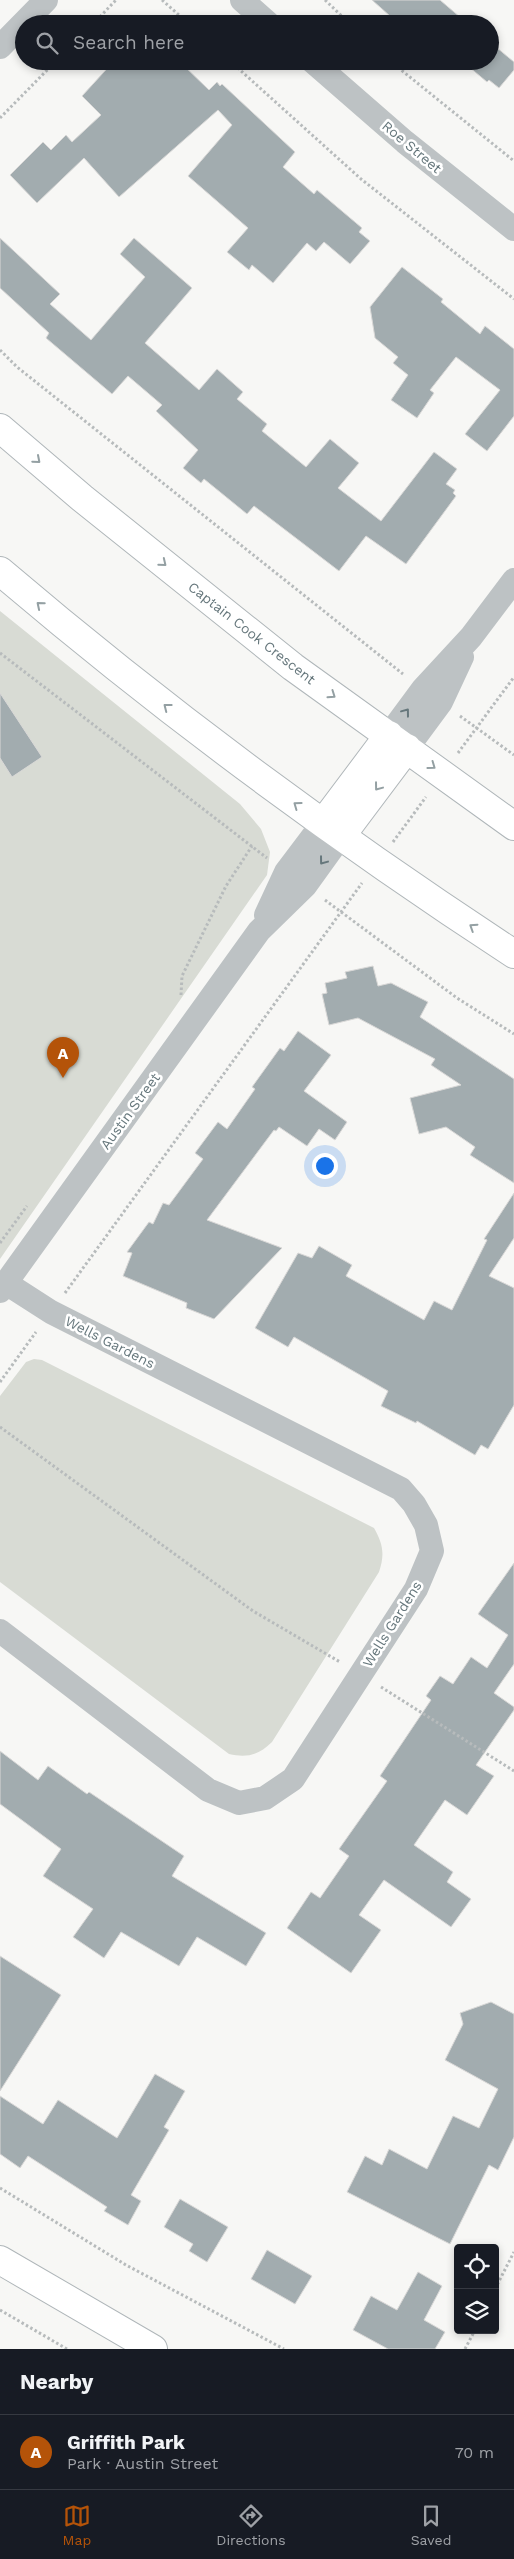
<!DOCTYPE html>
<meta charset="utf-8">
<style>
:root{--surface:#171b24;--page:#242831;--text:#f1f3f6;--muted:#9ea1a6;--line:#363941;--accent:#b45309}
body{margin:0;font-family:"Work Sans",sans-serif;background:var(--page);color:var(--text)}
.controls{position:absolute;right:15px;bottom:15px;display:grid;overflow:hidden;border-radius:5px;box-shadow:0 2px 8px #0003}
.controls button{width:45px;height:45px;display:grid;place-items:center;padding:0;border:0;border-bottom:1px solid var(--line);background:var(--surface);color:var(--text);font:25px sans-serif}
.you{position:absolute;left:324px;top:1165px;width:18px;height:18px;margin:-12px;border:4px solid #fff;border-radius:50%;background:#1a73e8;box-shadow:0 0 0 8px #1a73e833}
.badge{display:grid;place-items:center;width:32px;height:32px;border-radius:50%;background:var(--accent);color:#fff;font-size:16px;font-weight:700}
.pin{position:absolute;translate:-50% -41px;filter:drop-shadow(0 1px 2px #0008)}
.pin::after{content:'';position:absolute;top:26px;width:18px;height:15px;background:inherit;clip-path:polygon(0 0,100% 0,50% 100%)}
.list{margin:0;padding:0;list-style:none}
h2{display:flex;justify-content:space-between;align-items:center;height:65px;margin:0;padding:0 20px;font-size:21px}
h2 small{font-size:16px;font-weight:400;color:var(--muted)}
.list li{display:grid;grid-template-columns:32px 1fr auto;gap:15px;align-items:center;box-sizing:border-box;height:75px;padding:0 20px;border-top:1px solid var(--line)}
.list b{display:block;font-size:19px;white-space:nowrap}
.list p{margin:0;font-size:16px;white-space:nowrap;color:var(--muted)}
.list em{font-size:16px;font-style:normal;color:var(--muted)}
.icon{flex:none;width:28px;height:28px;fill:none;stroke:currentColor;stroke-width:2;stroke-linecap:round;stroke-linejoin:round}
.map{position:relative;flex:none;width:514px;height:2349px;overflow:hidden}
.search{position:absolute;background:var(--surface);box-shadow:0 2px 8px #0003;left:15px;right:15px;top:15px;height:55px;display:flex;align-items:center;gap:12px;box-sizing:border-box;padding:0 18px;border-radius:28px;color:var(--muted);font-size:19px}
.sheet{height:140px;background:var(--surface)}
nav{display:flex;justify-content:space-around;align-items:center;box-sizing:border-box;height:70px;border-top:1px solid var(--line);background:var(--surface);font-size:14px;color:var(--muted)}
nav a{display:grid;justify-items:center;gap:2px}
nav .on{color:var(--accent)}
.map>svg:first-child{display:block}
.green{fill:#d8dbd4}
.building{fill:#a2acaf;stroke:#d9d8d7}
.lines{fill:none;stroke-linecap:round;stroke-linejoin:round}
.secondary-casing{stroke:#afb6b9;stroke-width:30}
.path{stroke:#b7bbbc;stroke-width:3;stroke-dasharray:2.5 2.5;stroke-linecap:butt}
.street{stroke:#bdc2c4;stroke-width:24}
.secondary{stroke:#fff;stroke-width:28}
.oneway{stroke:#94a0a3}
.oneway2{stroke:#66777c}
.labels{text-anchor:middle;stroke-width:5;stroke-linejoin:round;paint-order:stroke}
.street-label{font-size:14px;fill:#66777c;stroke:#fff}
</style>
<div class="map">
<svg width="514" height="2349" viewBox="0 0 514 2349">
<rect width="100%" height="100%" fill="#f7f7f5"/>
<path class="green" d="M0 611 240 804 261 829 270 852 267 875 0 1259Z
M34 1359 42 1360 374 1528C383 1544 385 1554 379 1572L272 1742C259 1755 247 1758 229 1754L0 1582V1396L26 1362Z"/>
<path class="building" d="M372 0H440L468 24H399Z
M490 42 514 62V70L499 88 489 80 487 82 462 61H490Z
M114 61H179L209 90 217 82 220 86 222 84 295 152 283 167 314 194 317 190 362 228 359 232 370 241 350 264 324 242 316 251 307 243 273 283 252 265 249 270 227 252 248 228 188 176 232 125 218 110 119 197 84 158 37 203 10 175 43 142 51 150 66 135 72 142 101 115 82 96Z
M0 238 60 294 50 304 91 340 145 277 120 254 134 238 192 288 145 343 199 390 217 369 243 392 237 399 267 424 262 431 306 467 330 439 359 463 338 488 381 521 434 452 457 469 446 484 455 490 453 493 456 496 406 564 366 536 339 571 254 506 247 514 204 479 201 483 183 468 198 450 156 411 162 405 128 376 112 394 46 338 49 333 0 288Z
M402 267 443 299 441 302 480 334 485 326 514 349V416L487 451 465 434 500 390 456 357 430 390 434 393 417 418 391 400 408 375 393 363 398 357 375 338 370 307Z
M0 693 42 757 12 777 0 758Z
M373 966 378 986 391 983 428 1002 420 1017 514 1079V1183L470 1155 475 1147 446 1127 419 1134 410 1098 461 1085 431 1065 435 1059 358 1018 329 1025 322 994 327 993 325 983 347 978 345 972Z
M298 1031 331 1055 304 1091 347 1122 335 1140 319 1129 307 1146 279 1127 276 1131 274 1130 207 1220 282 1248 214 1319 186 1308 187 1303 123 1276 132 1253 127 1252 149 1222 153 1224 163 1203 169 1205 203 1159 195 1153 218 1122 227 1129 255 1089 252 1087 280 1048 284 1051Z
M514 1193V1238L489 1276 514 1288V1405L488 1449 481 1445 475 1455 417 1421 416 1423 381 1406 388 1391 294 1337 288 1347 255 1328 298 1253 312 1258 319 1246 352 1265 346 1276 424 1320 434 1301 452 1310 487 1240 484 1239Z
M514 1563V1664L494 1693 514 1707V1710L476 1765 494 1776 467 1815 445 1800 414 1845 453 1872 447 1882 471 1899 451 1927 384 1880 359 1915 381 1930 351 1973 287 1928 311 1892 320 1898 349 1856 339 1849 387 1781 380 1776 431 1700 426 1696 440 1676 453 1684 471 1657 487 1668 508 1635 478 1614Z
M0 1751 38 1780 48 1766 87 1794 89 1792 184 1856 172 1876 266 1933 246 1966 197 1937 179 1966 121 1932 104 1958 73 1937 93 1909 43 1876 61 1849 0 1804Z
M0 1956 61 1995 0 2091Z
M491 2002 514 2014V2137L498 2170 489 2165 450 2244 347 2192 365 2156 382 2165 389 2149 427 2169 453 2116 479 2128 498 2089 445 2060 463 2024 460 2013Z
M155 2074 185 2091 164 2127 169 2130 131 2195 141 2201 128 2225 104 2211 107 2207 28 2156 20 2168 0 2154V2096L43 2124 58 2100 117 2138Z
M180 2199 228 2227 207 2262 189 2251 193 2244 164 2227Z
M267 2250 312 2276 295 2304 251 2279Z
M418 2272 442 2286 424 2320 445 2332 435 2349H388L353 2330 371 2296 397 2310Z"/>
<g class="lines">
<defs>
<path id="secondary" d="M0 428 82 498 293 667 514 826
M0 571C163 710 335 837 514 954
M323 823 389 735
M341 836 407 748
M0 2260 153 2349"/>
</defs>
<use href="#secondary" class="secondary-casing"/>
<path class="path" d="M162 0 189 24
M325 0 350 24
M93 24 116 0
M230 61 361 179 514 299
M390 61 514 161
M0 118 56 61
M0 350 17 367 403 674
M0 653 267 858
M460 716 514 755
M458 753 514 677
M393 842 426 797
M325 900 457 998 514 1034
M181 995 182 976 226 886 252 846
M0 1243 27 1206
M65 1293 362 883
M0 1382 36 1332
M0 1427 253 1611 340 1662
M381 1687 514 1771
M0 2188 126 2265 284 2349
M495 2289 514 2252
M0 2310 67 2349
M465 2349 475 2330"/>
<path class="street" d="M242 0 269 24
M0 47 46 0
M312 61 405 142 514 229
M389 735 423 689 471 637 514 580
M407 748 441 702 462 657
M266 915 286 872 323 823
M0 1291 259 931 305 886 341 836
M0 1631 208 1790 239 1803 265 1798 293 1779 416 1589 432 1551 426 1525 414 1504 401 1489 51 1312 6 1283"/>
<use href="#secondary" class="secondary"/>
</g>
<defs><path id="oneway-chevron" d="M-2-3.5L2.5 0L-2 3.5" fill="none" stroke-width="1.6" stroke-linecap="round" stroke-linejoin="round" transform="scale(1.25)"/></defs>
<g class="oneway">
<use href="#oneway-chevron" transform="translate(37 460) rotate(41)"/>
<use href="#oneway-chevron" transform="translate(163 563) rotate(39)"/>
<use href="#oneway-chevron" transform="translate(40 605) rotate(-140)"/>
<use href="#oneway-chevron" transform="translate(332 695) rotate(35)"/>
<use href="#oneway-chevron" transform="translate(167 707) rotate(-142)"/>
<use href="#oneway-chevron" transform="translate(432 766) rotate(36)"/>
<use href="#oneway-chevron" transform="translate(378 787) rotate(127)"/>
<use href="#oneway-chevron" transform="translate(297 805) rotate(-144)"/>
<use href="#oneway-chevron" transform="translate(473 927) rotate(-147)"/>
</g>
<g class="oneway2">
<use href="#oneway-chevron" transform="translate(406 712) rotate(-53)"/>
<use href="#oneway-chevron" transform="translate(323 861) rotate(127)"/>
</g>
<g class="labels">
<g class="street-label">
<text transform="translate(412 147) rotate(40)" y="5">Roe Street</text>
<text transform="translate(252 633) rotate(38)" y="5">Captain Cook Crescent</text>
<text transform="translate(130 1111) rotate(-54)" y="5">Austin Street</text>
<text transform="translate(110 1342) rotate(27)" y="5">Wells Gardens</text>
<text transform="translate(392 1624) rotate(-58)" y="5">Wells Gardens</text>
</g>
</g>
</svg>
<div class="controls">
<button><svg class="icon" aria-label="locate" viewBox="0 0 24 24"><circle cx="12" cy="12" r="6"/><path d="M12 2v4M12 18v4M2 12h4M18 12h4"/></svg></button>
<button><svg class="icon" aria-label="layers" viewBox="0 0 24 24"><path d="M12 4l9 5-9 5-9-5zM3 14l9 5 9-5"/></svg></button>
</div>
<div class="you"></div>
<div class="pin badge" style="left:63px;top:1078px">A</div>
<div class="search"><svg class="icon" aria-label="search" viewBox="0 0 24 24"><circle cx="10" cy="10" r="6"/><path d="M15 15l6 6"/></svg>Search here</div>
</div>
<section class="sheet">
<h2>Nearby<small></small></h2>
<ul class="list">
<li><span class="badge">A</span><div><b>Griffith Park</b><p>Park · Austin Street</p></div><em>70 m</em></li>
</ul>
</section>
<nav>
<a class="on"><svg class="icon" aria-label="map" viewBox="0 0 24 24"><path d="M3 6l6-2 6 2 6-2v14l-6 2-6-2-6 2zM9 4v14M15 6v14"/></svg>Map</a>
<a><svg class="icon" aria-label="directions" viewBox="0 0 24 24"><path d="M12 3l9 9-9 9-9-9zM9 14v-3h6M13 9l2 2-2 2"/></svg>Directions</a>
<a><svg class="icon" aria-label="saved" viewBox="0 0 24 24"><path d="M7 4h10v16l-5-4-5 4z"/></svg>Saved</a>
</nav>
